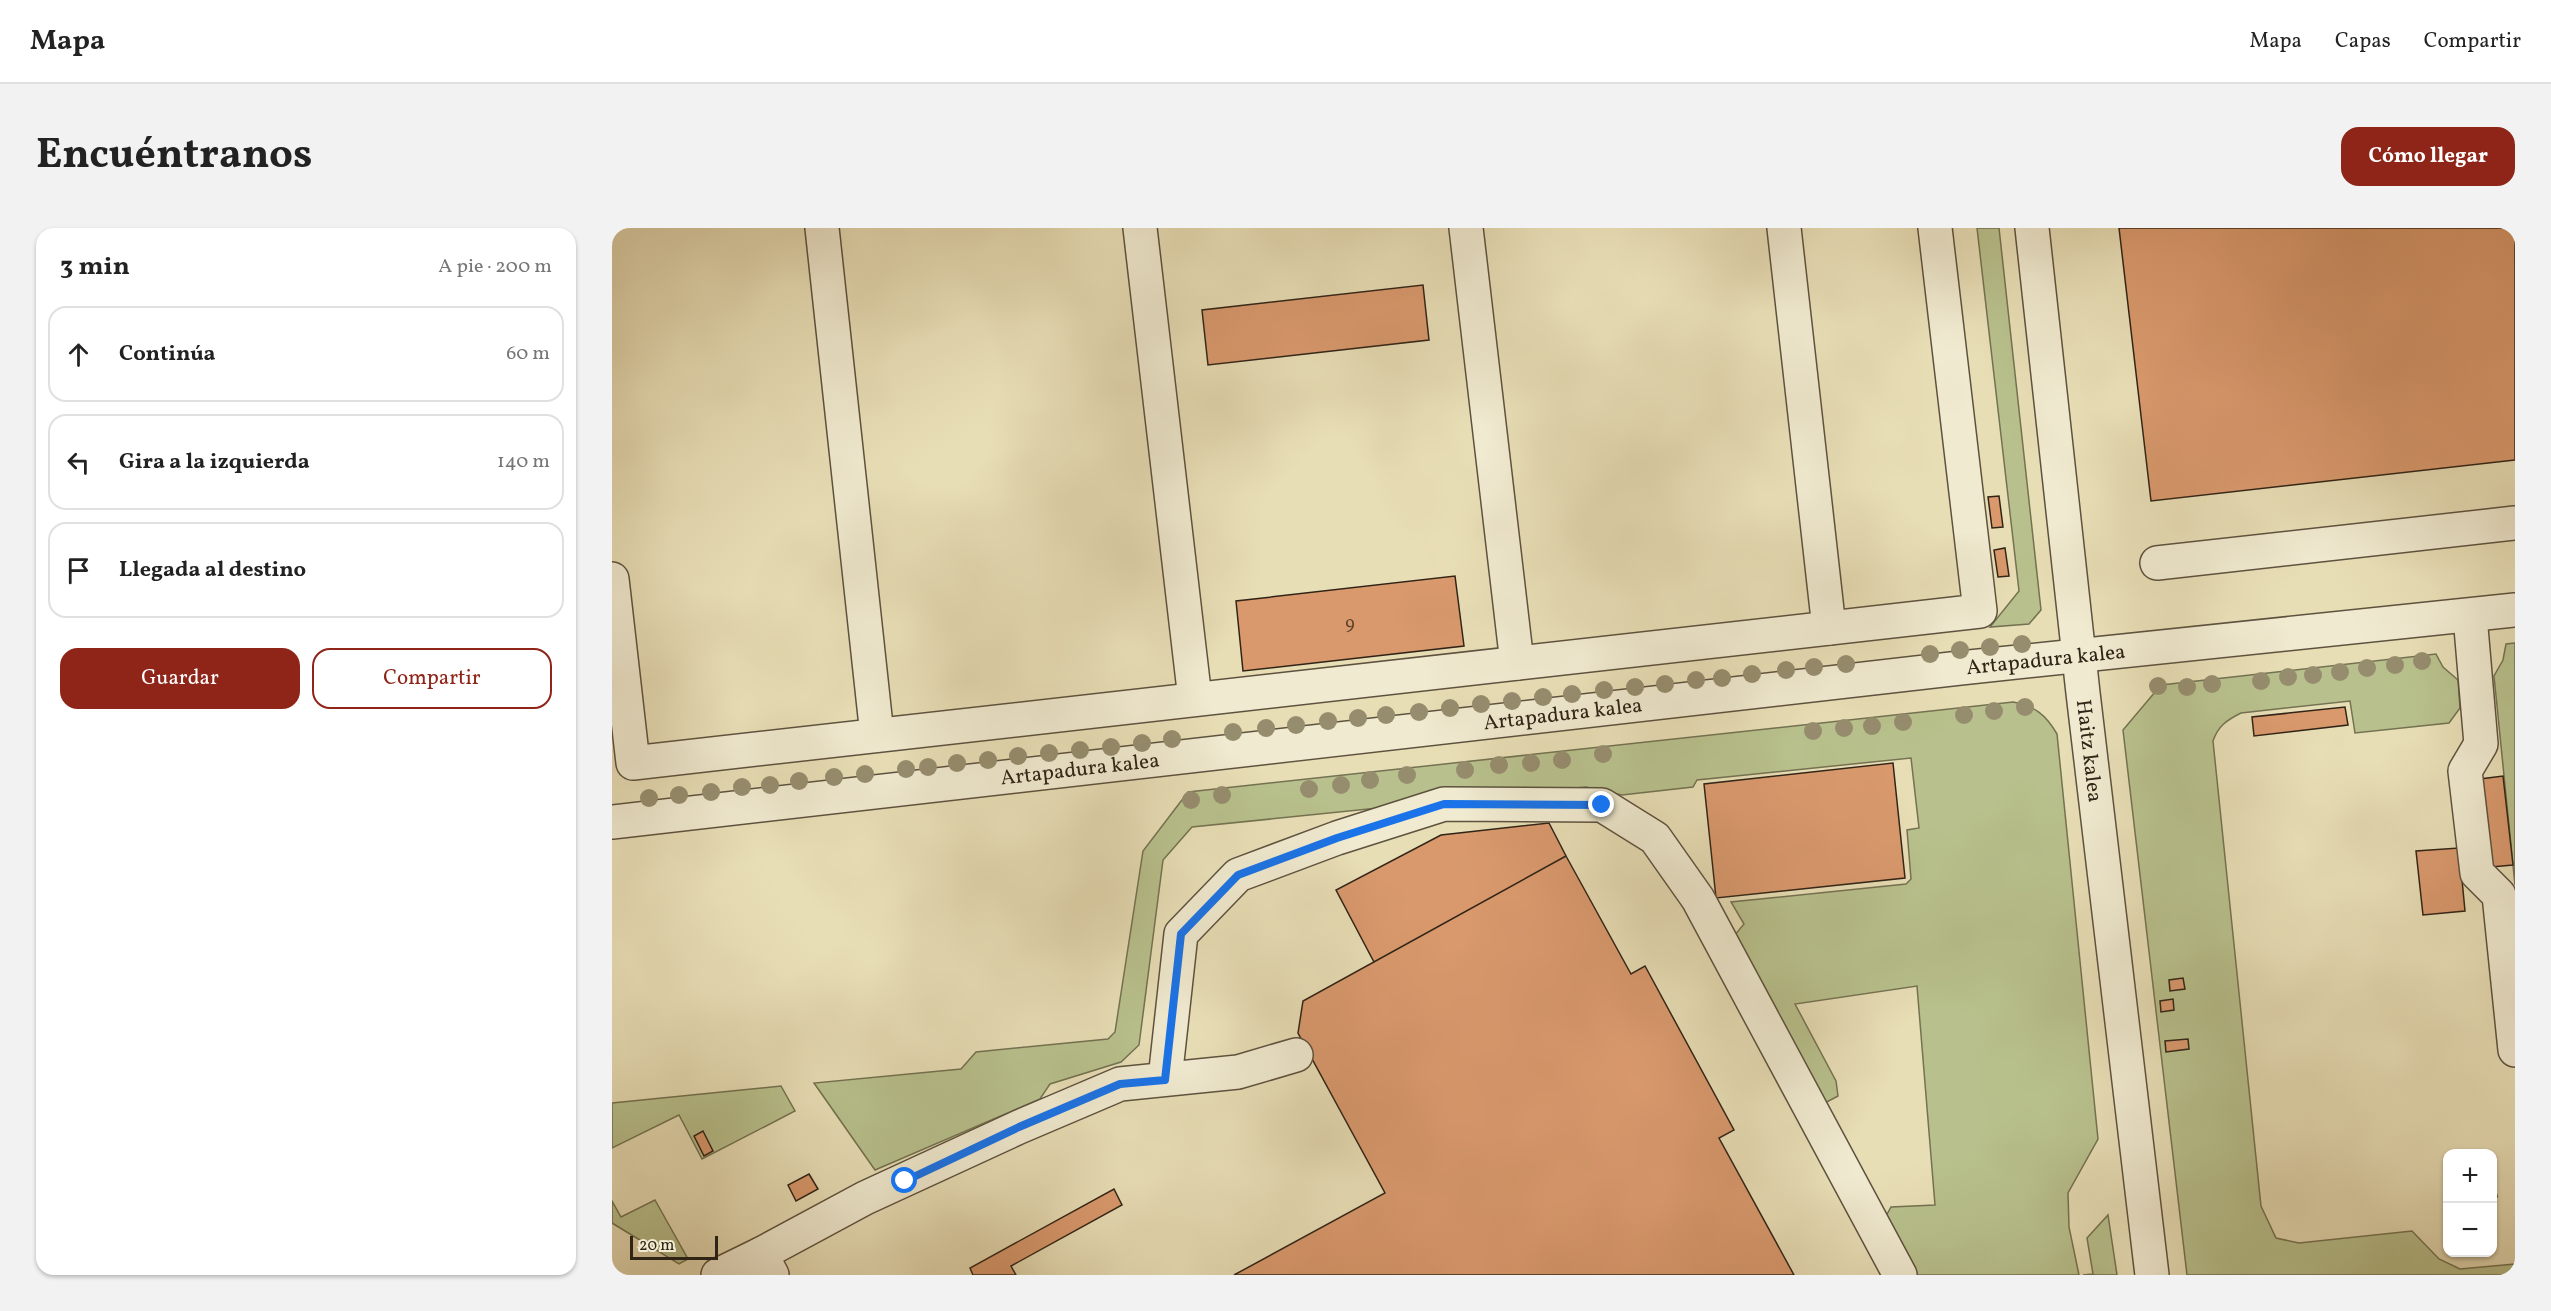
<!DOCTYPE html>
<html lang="es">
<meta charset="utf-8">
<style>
:root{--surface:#fff;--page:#f2f2f2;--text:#222;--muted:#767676;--line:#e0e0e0;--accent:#8f2418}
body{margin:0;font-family:Vollkorn,serif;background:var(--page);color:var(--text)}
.controls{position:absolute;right:18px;bottom:18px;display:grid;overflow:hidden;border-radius:12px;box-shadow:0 2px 4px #0004}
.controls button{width:54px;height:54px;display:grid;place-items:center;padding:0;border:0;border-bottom:2px solid var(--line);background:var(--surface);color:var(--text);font:30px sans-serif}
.scale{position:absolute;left:18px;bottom:15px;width:88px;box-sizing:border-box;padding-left:6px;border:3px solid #302417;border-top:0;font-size:16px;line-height:21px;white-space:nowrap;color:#302417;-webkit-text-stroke:4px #f0ead0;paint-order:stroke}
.stop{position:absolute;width:18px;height:18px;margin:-14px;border:4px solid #1a73e8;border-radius:50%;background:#fff}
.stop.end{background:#1a73e8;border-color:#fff;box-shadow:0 2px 6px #0008}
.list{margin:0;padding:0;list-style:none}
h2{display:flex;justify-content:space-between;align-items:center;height:78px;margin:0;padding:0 24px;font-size:26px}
h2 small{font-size:20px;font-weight:400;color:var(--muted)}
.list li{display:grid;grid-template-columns:39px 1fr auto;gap:18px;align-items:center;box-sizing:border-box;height:96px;margin:0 12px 12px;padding:0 12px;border:2px solid var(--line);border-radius:18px}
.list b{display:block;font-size:22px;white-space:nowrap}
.list em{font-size:20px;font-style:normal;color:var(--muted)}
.actions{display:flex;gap:12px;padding:18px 24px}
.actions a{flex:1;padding:14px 0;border:2px solid var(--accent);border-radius:18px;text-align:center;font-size:21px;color:var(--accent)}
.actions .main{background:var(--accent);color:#fff}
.icon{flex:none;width:33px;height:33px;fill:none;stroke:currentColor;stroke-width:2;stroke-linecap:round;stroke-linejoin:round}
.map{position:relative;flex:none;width:1903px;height:1047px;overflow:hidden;border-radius:18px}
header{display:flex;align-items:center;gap:36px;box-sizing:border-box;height:84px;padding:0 30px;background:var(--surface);border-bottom:2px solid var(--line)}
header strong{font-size:28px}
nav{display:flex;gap:33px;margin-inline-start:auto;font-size:21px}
.intro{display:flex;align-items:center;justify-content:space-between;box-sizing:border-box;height:144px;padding:0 36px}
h1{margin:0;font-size:42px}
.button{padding:15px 27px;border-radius:18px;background:var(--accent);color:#fff;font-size:21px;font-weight:700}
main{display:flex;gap:36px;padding:0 36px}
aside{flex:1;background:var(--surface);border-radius:18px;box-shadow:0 2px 4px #0004}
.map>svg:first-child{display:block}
.green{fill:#b8c18d;stroke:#747252;stroke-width:1.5}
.building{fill:#d9996d;stroke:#302417;stroke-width:1.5}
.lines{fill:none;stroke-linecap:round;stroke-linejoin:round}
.minor-casing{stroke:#5e523f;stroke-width:36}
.minor{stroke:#f0ead0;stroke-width:33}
.tree{fill:#968d6e}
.route{stroke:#1a73e8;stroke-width:8}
.labels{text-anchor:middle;stroke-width:4.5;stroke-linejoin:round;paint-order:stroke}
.number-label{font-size:18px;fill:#5a412c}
.street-label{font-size:21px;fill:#302417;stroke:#f0ead0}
</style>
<header>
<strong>Mapa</strong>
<nav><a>Mapa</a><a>Capas</a><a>Compartir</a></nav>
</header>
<div class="intro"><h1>Encuéntranos</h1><a class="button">Cómo llegar</a></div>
<main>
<aside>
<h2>3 min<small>A pie · 200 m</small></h2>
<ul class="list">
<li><svg class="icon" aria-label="ahead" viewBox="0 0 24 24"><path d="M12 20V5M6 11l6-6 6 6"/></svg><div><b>Continúa</b></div><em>60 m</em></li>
<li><svg class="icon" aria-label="left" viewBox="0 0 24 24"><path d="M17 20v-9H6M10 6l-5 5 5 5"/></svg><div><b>Gira a la izquierda</b></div><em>140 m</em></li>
<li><svg class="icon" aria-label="arrive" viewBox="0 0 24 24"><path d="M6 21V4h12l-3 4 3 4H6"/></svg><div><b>Llegada al destino</b></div></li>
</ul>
<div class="actions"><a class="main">Guardar</a><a>Compartir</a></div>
</aside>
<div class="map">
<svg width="1903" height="1047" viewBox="0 0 1903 1047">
<rect width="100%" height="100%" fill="#e8deb6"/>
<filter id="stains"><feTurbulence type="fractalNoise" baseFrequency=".00333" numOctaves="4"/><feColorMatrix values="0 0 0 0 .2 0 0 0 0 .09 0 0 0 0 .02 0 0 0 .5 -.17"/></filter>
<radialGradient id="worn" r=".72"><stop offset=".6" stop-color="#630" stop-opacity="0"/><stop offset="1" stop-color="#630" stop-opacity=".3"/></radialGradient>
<path class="green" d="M1365 0H1387L1429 382 1417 396 1378 399 1407 363Z
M1903 415V657L1882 448 1891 432 1894 416Z
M1824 426 1831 439 1846 452 1848 480 1837 495 1743 505 1738 473 1629 485C1615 492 1606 498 1601 513L1649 978 1664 1010 1687 1015 1800 1003 1827 1031 1848 1041 1903 1036V1047H1575L1511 502 1549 457Z
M1401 474C1423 478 1434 487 1445 506L1486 911 1456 965 1457 999 1467 1047H1304L1273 990 1279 979 1323 977 1305 758 1183 776 1224 853 1226 868 1213 875 1122 708 1132 696 1119 674 1294 656 1299 651 1295 602 1307 600 1299 530 1085 552 1081 559 1010 567 974 559 580 599 551 632 527 817 509 834 438 856 428 871 263 942 202 855 349 841 364 824 496 811 503 804 531 623 576 564Z
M169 858 183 883 90 931 67 887 0 920V875Z
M43 972 76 1031 67 1036 0 995V973L9 989Z
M1496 987 1505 1047H1471L1481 1046 1475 1010Z"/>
<path class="building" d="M1507 0H1903V232L1539 273Z
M811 57 817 112 596 137 590 82Z
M1387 268 1391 299 1380 300 1376 269Z
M1393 320 1397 348 1386 349 1382 322Z
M843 348 852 418 631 443 624 373Z
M1733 479 1736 497 1642 508 1640 489Z
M1281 535 1293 650 1104 670 1092 556Z
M1891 548 1901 637 1879 639 1868 551Z
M937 595 954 628 762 734 724 662 829 607Z
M1847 620 1853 683 1811 687 1804 623Z
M954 628 1019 746 1033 738 1122 902 1107 910 1182 1047H622L773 965 686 805 691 773Z
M1571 750 1573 761 1558 763 1557 752Z
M1561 771 1562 782 1549 784 1548 773Z
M1576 811 1577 821 1554 824 1553 813Z
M91 903 101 923 92 928 82 908Z
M1880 943 1885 969 1880 970Z
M197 946 206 961 184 973 176 957Z
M502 961 510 977 399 1038 404 1047H361L358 1040Z"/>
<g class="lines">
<defs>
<g id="minor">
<path d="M210 0 265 507"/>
<path d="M528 0 583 471"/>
<path d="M854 0 905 435"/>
<path d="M1172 0 1217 400"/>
<path id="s1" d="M1420 0 1471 465 1540 1047"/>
<path d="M1545 335 1903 295"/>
<path d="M0 351 21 535 1368 383 1323 0"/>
<path d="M1858 388 1869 516 1853 543 1865 645 1887 667 1903 822"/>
<path id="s2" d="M0 594 1348 440 1903 382"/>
<path d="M553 851 569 706 626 647 725 610 832 576 990 577 1043 610 1086 671 1288 1047"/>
<path d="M149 1026 253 970 407 899 508 856 626 844 684 827"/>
<path d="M106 1047 149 1026 160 1047"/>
</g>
</defs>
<use href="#minor" class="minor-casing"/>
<use href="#minor" class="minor"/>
</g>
<g class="tree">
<circle cx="1410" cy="416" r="9"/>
<circle cx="1378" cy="419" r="9"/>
<circle cx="1348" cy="422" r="9"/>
<circle cx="1318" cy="426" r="9"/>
<circle cx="1810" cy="433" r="9"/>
<circle cx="1234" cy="436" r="9"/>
<circle cx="1783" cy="437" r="9"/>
<circle cx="1202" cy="439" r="9"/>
<circle cx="1755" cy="440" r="9"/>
<circle cx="1174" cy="442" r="9"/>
<circle cx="1728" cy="444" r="9"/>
<circle cx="1140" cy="446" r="9"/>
<circle cx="1701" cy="447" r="9"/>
<circle cx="1676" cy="449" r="9"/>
<circle cx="1110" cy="450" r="9"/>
<circle cx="1084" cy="452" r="9"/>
<circle cx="1649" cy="453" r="9"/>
<circle cx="1053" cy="456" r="9"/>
<circle cx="1600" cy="456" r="9"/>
<circle cx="1546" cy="458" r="9"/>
<circle cx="1023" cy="459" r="9"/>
<circle cx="1575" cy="459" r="9"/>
<circle cx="992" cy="462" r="9"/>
<circle cx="960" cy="466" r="9"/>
<circle cx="931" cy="469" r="9"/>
<circle cx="900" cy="473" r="9"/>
<circle cx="869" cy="476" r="9"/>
<circle cx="1413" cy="479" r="9"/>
<circle cx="838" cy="480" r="9"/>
<circle cx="1382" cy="483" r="9"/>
<circle cx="807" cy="484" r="9"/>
<circle cx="774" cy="487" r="9"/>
<circle cx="1352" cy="487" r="9"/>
<circle cx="746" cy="490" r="9"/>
<circle cx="716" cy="493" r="9"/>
<circle cx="1291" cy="494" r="9"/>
<circle cx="684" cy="497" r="9"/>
<circle cx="1260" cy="498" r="9"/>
<circle cx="654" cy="500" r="9"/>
<circle cx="1232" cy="500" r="9"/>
<circle cx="1201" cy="503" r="9"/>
<circle cx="621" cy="504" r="9"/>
<circle cx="560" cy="511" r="9"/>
<circle cx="530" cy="515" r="9"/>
<circle cx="499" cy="519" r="9"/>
<circle cx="468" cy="522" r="9"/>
<circle cx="437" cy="525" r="9"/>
<circle cx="991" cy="526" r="9"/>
<circle cx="406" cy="528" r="9"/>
<circle cx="376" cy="532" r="9"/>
<circle cx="950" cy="532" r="9"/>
<circle cx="345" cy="535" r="9"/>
<circle cx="919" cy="535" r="9"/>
<circle cx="887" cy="537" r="9"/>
<circle cx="316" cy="539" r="9"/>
<circle cx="294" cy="541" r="9"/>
<circle cx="853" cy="542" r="9"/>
<circle cx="253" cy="546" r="9"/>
<circle cx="795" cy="547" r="9"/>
<circle cx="222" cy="549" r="9"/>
<circle cx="758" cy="552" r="9"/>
<circle cx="187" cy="553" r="9"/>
<circle cx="158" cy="557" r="9"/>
<circle cx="729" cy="557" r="9"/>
<circle cx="130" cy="559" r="9"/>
<circle cx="697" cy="561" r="9"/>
<circle cx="99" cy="564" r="9"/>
<circle cx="67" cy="567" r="9"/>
<circle cx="610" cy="567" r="9"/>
<circle cx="37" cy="570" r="9"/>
<circle cx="579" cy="572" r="9"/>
</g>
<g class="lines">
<path class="route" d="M293 953 407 899 508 856 553 852 569 706 626 647 725 610 832 576 990 577"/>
</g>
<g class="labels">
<g class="number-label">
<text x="738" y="401">9</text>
</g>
<g class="street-label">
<text dy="7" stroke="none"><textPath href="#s2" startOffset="1443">Artapadura kalea</textPath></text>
<text dy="7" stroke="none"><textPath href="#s2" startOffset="957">Artapadura kalea</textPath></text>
<text dy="7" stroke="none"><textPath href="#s1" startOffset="526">Haitz kalea</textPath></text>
<text dy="7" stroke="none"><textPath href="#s2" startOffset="471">Artapadura kalea</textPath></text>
</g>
</g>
<rect width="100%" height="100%" filter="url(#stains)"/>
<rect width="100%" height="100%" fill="url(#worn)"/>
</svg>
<div class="controls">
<button>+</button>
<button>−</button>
</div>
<div class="scale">20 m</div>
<div class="stop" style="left:293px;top:953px"></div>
<div class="stop end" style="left:990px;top:577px"></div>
</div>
</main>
